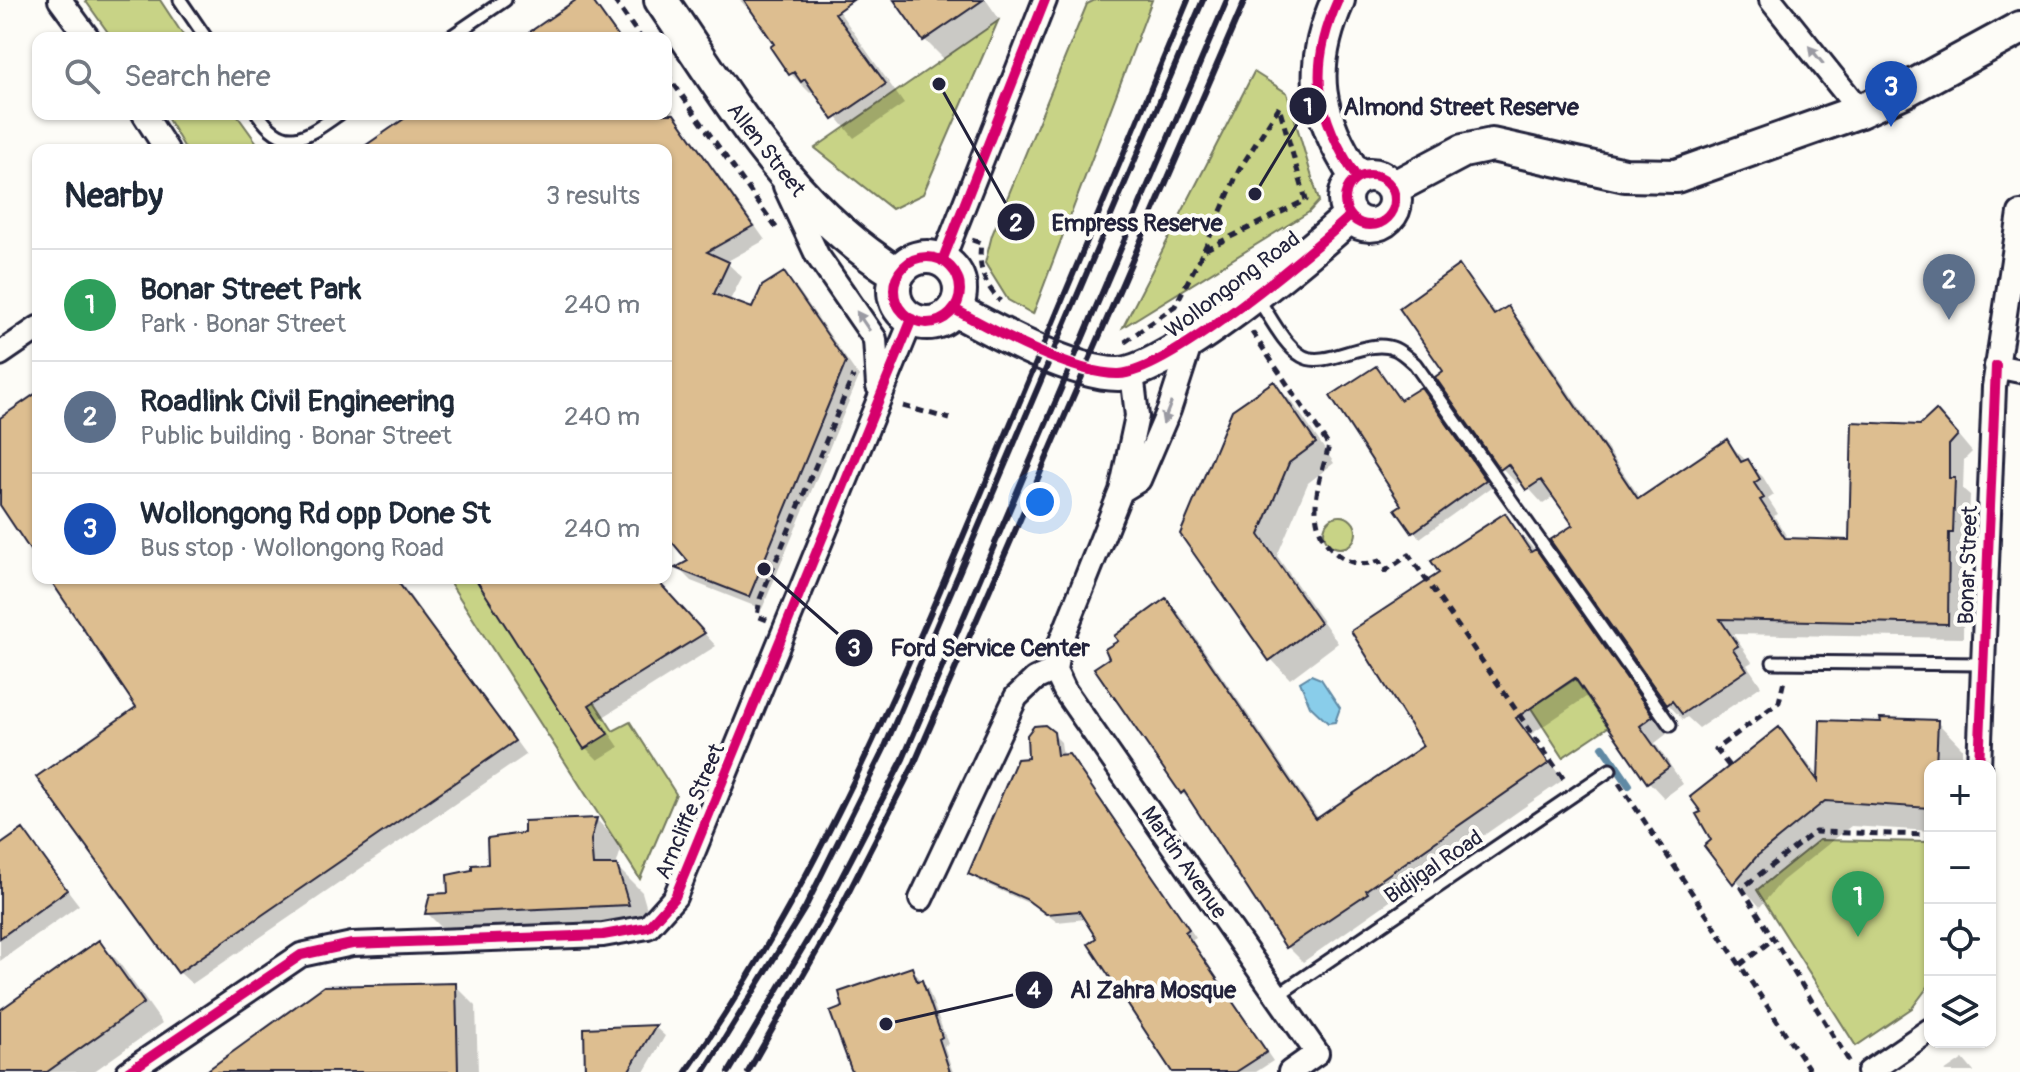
<!DOCTYPE html>
<meta charset="utf-8">
<style>
:root{--surface:#fff;--page:#f6f6f7;--text:#1f2937;--muted:#747a83;--line:#e0e1e3;--accent:#2563eb}
body{margin:0;font-family:Pangolin,sans-serif;background:var(--page);color:var(--text)}
.controls{position:absolute;right:24px;bottom:24px;display:grid;overflow:hidden;border-radius:16px;box-shadow:0 2px 6px #0004}
.controls button{width:72px;height:72px;display:grid;place-items:center;padding:0;border:0;border-bottom:2px solid var(--line);background:var(--surface);color:var(--text);font:40px sans-serif}
.you{position:absolute;left:1040px;top:502px;width:28px;height:28px;margin:-20px;border:6px solid #fff;border-radius:50%;background:#1a73e8;box-shadow:0 0 0 12px #1a73e833}
.badge{display:grid;place-items:center;width:52px;height:52px;border-radius:50%;background:var(--accent);color:#fff;font-size:26px;font-weight:700}
.pin{position:absolute;translate:-50% -66px;filter:drop-shadow(0 2px 4px #0008)}
.pin::after{content:'';position:absolute;top:42px;width:28px;height:24px;background:inherit;clip-path:polygon(0 0,100% 0,50% 100%)}
.list{margin:0;padding:0;list-style:none}
h2{display:flex;justify-content:space-between;align-items:center;height:104px;margin:0;padding:0 32px;font-size:34px}
h2 small{font-size:26px;font-weight:400;color:var(--muted)}
.list li{display:grid;grid-template-columns:52px 1fr auto;gap:24px;align-items:center;box-sizing:border-box;height:112px;padding:0 32px;border-top:2px solid var(--line)}
.list b{display:block;font-size:30px;white-space:nowrap}
.list p{margin:0;font-size:26px;white-space:nowrap;color:var(--muted)}
.list em{font-size:26px;font-style:normal;color:var(--muted)}
.icon{flex:none;width:44px;height:44px;fill:none;stroke:currentColor;stroke-width:2;stroke-linecap:round;stroke-linejoin:round}
.map{position:relative;flex:none;width:2020px;height:1072px;overflow:hidden}
.search{position:absolute;background:var(--surface);box-shadow:0 2px 6px #0004;left:32px;top:32px;width:640px;height:88px;display:flex;align-items:center;gap:20px;box-sizing:border-box;padding:0 28px;border-radius:16px;color:var(--muted);font-size:30px}
.panel{position:absolute;background:var(--surface);box-shadow:0 2px 6px #0004;left:32px;top:144px;width:640px;height:440px;border-radius:16px}
.map>svg:first-child{display:block}
.green{fill:#c8d386;stroke:#757a60;stroke-width:2}
.water{fill:#89cdea;stroke:#6089a4;stroke-width:2}
.shadow{fill:#0003}
.lines{fill:none;stroke-linecap:round;stroke-linejoin:round}
.stream{stroke:#6089a4;stroke-width:8}
.building{fill:#ddbe90;stroke:#22223b;stroke-width:2}
.lane-casing{stroke:#22223b;stroke-width:17}
.street-casing{stroke:#22223b;stroke-width:28}
.secondary-casing{stroke:#22223b;stroke-width:38}
.path{stroke:#22223b;stroke-width:5;stroke-dasharray:8 6;stroke-linecap:butt}
.lane{stroke:#fdfcf7;stroke-width:11}
.street{stroke:#fdfcf7;stroke-width:22}
.secondary{stroke:#fdfcf7;stroke-width:32}
.rail{stroke:#22223b;stroke-width:6}
.cycleway-casing{stroke:#fdfcf7;stroke-width:15}
.cycleway{stroke:#d6006c;stroke-width:10}
.oneway{fill:#9a9aa2}
.labels{text-anchor:middle;stroke-width:8;stroke-linejoin:round;paint-order:stroke}
.street-label{font-size:22px;fill:#22223b;stroke:#fdfcf7}
.leader{fill:none;stroke:#22223b;stroke-width:3}
.callout-dot{fill:#22223b;stroke:#fdfcf7;stroke-width:3}
.mark-label{font-size:24px;text-anchor:middle;font-weight:bold;fill:#fff}
.callout-label{font-size:24px;text-anchor:middle;font-weight:bold;fill:#22223b;stroke:#fdfcf7;stroke-width:8;stroke-linejoin:round;paint-order:stroke}
</style>
<div class="map">
<svg width="2020" height="1072" viewBox="0 0 2020 1072">
<rect width="100%" height="100%" fill="#fdfcf7"/>
<filter id="ink" filterUnits="userSpaceOnUse"><feTurbulence type="fractalNoise" baseFrequency=".0125" numOctaves="2"/><feDisplacementMap in="SourceGraphic" scale="16" xChannelSelector="R" yChannelSelector="G"/><feConvolveMatrix kernelMatrix="1 2 1 2 8 2 1 2 1" color-interpolation-filters="sRGB"/></filter>
<g filter="url(#ink)">
<path class="green" d="M85 0H160L185 38H112Z
M1095 0H1152L1033 314 1008 300 985 263 992 235 1087 4Z
M998 21 923 194 892 209 815 148Z
M1254 72 1287 93 1319 201 1309 212 1123 327Z
M165 114H236L262 150H186Z
M1324 532a16 16 0 1 1 32 0a16 16 0 1 1-32 0Z
M447 578H515L613 731 630 722 676 794 640 879Z
M1575 679 1608 727 1563 757 1531 708Z
M1819 840 1930 842V984L1912 1008 1856 1046 1757 890Z"/>
<path class="water" d="M1311 675 1321 679 1340 708 1335 722 1328 723 1310 706 1300 682Z"/>
<path class="shadow" d="M579 0H592L621 38H524Z
M740 0H831L904 104 854 138 819 96 813 91 810 93 791 74 762 25Z
M897 0H986L1000 20 944 59 925 40Z
M666 101 765 240 726 262 742 277 729 302 753 311 784 275 797 288 859 377 762 609 691 581 678 568 691 562 666 532V150H362L414 114H666Z
M1458 268 1497 315 1507 309 1523 324 1641 499 1727 442 1763 477 1774 495 1768 499 1778 514 1774 516 1789 540 1851 542 1952 428 1972 452 1964 460 1963 489 1970 495 1968 548H1964L1963 638 1733 634 1752 662 1747 665 1761 686 1699 728 1687 717 1683 720 1668 704 1553 541 1575 525 1555 496 1543 504 1522 481 1517 484 1502 468 1446 372Z
M1382 375 1401 402 1427 396 1491 487 1420 538 1413 531 1404 506Z
M1273 384 1293 403 1334 463 1308 483 1277 556 1338 643 1290 679 1271 659 1182 534Z
M1504 516 1551 568 1668 733 1655 743 1683 784 1664 798 1649 782 1589 695 1530 735 1563 780 1303 962 1287 946 1198 808 1182 793 1112 658 1120 641 1166 600 1181 616 1319 819 1425 747 1442 574Z
M52 578H397L526 755 192 984 179 972 139 708Z
M477 578H646L668 594 716 646 600 719 619 747 598 760 586 748Z
M1822 722H1937L1962 748V766H1930V831L1851 826 1782 881 1760 907 1707 846 1779 730 1820 777Z
M1052 733 1061 742 1063 757 1077 765 1196 938 1191 941 1273 1061 1256 1072H1175L1086 919 1057 922 1037 907 979 881 971 873 1030 760Z
M597 820 622 846 616 866 642 892 653 930 452 938 427 913 526 835V823Z
M23 832 79 905 0 961V848Z
M99 942 118 961 162 1023 93 1072H0V1012Z
M912 969 928 989 948 1044 944 1046 953 1072H854Z
M455 985 476 1006 478 1072H208Z
M655 1027 665 1036 644 1072H587L586 1030Z
M1963 1059 1974 1072H1944Z"/>
<g class="lines">
<path class="stream" d="M1603 747 1629 785"/>
</g>
<path class="building" d="M576 0H592L619 38H521Z
M744 0H853L835 13 886 84 833 120 805 79 801 82 794 72 789 75 770 47 774 44Z
M894 0H983L923 41Z
M411 114H674L753 226 707 252 729 262 714 294 752 308 762 286 784 272 846 362 749 597 675 568 688 561 666 535V150H359Z
M1459 265 1494 315 1508 306 1638 499 1727 439 1741 462 1748 459 1760 479 1754 483 1764 498 1760 500 1785 538 1849 540 1852 422 1920 425 1936 410 1958 435 1949 445V478H1955L1953 533H1949L1948 624 1720 619 1738 646 1733 649 1747 670 1682 714 1672 701 1667 705 1550 540 1573 525 1541 480 1526 490 1508 464 1500 470 1435 377 1443 371 1399 308Z
M1376 366 1400 400 1421 387 1486 480 1412 533 1395 509 1401 505 1330 396Z
M1274 381 1316 443 1289 463 1259 535 1320 623 1269 661 1180 534 1232 410Z
M38 392V562L0 505V418Z
M1505 513 1531 552 1536 549 1653 716 1640 726 1669 767 1647 783 1575 678 1516 718 1549 763 1366 890 1368 893 1286 948 1184 791 1181 794 1094 668 1109 658 1105 649 1118 641 1114 636 1166 598 1316 819 1423 746 1351 631 1439 573 1431 561Z
M49 578H395L515 741 178 973 36 777 136 707Z
M475 578H655L705 633 589 705 608 734 584 749Z
M1880 718 1938 720 1936 766H1930V808L1825 801 1757 856 1733 884 1704 846 1711 840 1696 814 1701 812 1690 797 1779 727 1818 781 1820 720 1881 722Z
M1045 725 1054 732 1057 755 1069 754 1189 929 1185 932 1267 1052 1236 1072H1172L1088 944 1096 938 1079 911 1046 914 1026 899 968 874 1017 759 1028 758 1027 735 1034 726Z
M597 818 591 840 593 865H617L629 905 425 914 430 894 448 893 447 875 472 870V865L488 864 487 838 524 833V821Z
M23 829 67 890 0 938V845Z
M99 940 144 1003 47 1072H0V1010Z
M912 967 917 981 922 980 942 1037 939 1039 950 1072H852L830 1012 843 1007 839 992Z
M456 983 458 1072H205L324 986Z
M656 1025 628 1072H585L584 1028Z"/>
<g class="lines">
<defs>
<path id="lane" d="M180 0 206 38
M449 38 505 0
M258 114C286 155 307 136 339 114
M1256 296C1269 314 1283 345 1302 356 1326 370 1367 336 1395 349 1402 352 1409 359 1415 364L1670 725
M1773 662 1983 664
M1278 995 1610 770"/>
<path id="street" d="M60 0 88 38
M1771 0 1860 111
M144 114 167 150
M785 186 817 255 875 339 878 386
M942 261 1045 0
M0 354 38 328
M1996 366 2020 371
M1121 491 1139 480 1169 410 1192 339
M1055 670 1065 691 1317 1053 1290 1072
M1979 766 1994 387 2020 213
M921 899 1016 697 1035 679 1055 670 1059 646 1121 491 1137 416 1132 373
M128 1072 301 955 352 944 603 935 648 927 675 897 912 319
M1869 1072 1930 1030"/>
<path id="secondary" d="M661 0C730 100 791 209 898 274
M1338 0C1307 69 1316 116 1357 178
M1345 200a25 25 0 1 1 50 0a25 25 0 1 1-50 0Z
M1393 188 1463 151 1492 145 1625 175 1676 176 1860 111 1904 91 2020 28
M894 290a33 33 0 1 1 66 0a33 33 0 1 1-66 0Z
M954 309C994 331 1075 375 1119 374 1168 372 1310 253 1350 216"/>
</defs>
<use href="#lane" class="lane-casing"/>
<use href="#street" class="street-casing"/>
<use href="#secondary" class="secondary-casing"/>
<path class="path" d="M614 0 641 38
M666 73 777 229
M972 240 981 243C978 268 983 282 1000 301
M1204 250 1239 170 1279 107
M1252 332 1329 446C1319 482 1302 525 1337 554 1349 564 1364 566 1379 561L1385 571 1409 555 1565 781
M1125 342 1175 306 1204 250 1306 200 1279 107
M903 406 950 419
M767 620 757 616 760 599 853 376
M1729 766 1716 749 1779 702 1784 680
M1619 783 1811 1072
M1740 965 1773 939
M1849 1061 1742 888 1815 832 1930 835"/>
<use href="#lane" class="lane"/>
<use href="#street" class="street"/>
<use href="#secondary" class="secondary"/>
<path class="rail" d="M686 1072C817 886 906 672 994 463 1058 308 1124 154 1188 0
M704 1072 805 908 884 749 1203 0
M729 1072 821 917 903 759 1227 0
M748 1072 833 923 915 762 1245 0"/>
<defs>
<path id="cycleway" d="M1338 0C1307 69 1316 116 1357 178
M1345 200a25 25 0 1 1 50 0a25 25 0 1 1-50 0Z
M894 290a33 33 0 1 1 66 0a33 33 0 1 1-66 0Z
M942 261 1045 0
M954 309C994 331 1075 375 1119 374 1168 372 1310 253 1350 216
M1979 766 1996 366
M128 1072 301 955 352 944 603 935 648 927 675 897 912 319"/>
</defs>
<use href="#cycleway" class="cycleway-casing"/>
<use href="#cycleway" class="cycleway"/>
</g>
<defs><path id="oneway-solid" d="M-6-.8H1V-3.2L6.5 0L1 3.2V.8H-6Z" transform="scale(2)"/></defs>
<g class="oneway">
<use href="#oneway-solid" transform="translate(1816 55) rotate(-129)"/>
<use href="#oneway-solid" transform="translate(863 321) rotate(-124)"/>
<use href="#oneway-solid" transform="translate(1167 413) rotate(111)"/>
</g>
</g>
<g class="labels">
<g class="street-label">
<text transform="translate(767 149) rotate(52)" y="8">Allen Street</text>
<text transform="translate(1232 284) rotate(-37)" y="8">Wollongong Road</text>
<text transform="translate(1967 565) rotate(-88)" y="8">Bonar Street</text>
<text transform="translate(689 811) rotate(-67)" y="8">Arncliffe Street</text>
<text transform="translate(1185 862) rotate(55)" y="8">Martin Avenue</text>
<text transform="translate(1433 866) rotate(-34)" y="8">Bidjigal Road</text>
</g>
</g>
<path class="leader" d="M1255 194L1308 106M939 84L1016 222M764 569L854 648M886 1024L1034 990"/>
<g class="callout-dot">
<circle cx="1255" cy="194" r="8"/>
<circle cx="939" cy="84" r="8"/>
<circle cx="764" cy="569" r="8"/>
<circle cx="886" cy="1024" r="8"/>
<circle cx="1308" cy="106" r="20"/>
<circle cx="1016" cy="222" r="20"/>
<circle cx="854" cy="648" r="20"/>
<circle cx="1034" cy="990" r="20"/>
</g>
<g class="mark-label">
<text x="1308" y="115">1</text>
<text x="1016" y="231">2</text>
<text x="854" y="656">3</text>
<text x="1034" y="998">4</text>
</g>
<g class="callout-label">
<text x="1461" y="115">Almond Street Reserve</text>
<text x="1137" y="231">Empress Reserve</text>
<text x="990" y="656">Ford Service Center</text>
<text x="1153" y="998">Al Zahra Mosque</text>
</g>
</svg>
<div class="controls">
<button>+</button>
<button>−</button>
<button><svg class="icon" aria-label="locate" viewBox="0 0 24 24"><circle cx="12" cy="12" r="6"/><path d="M12 2v4M12 18v4M2 12h4M18 12h4"/></svg></button>
<button><svg class="icon" aria-label="layers" viewBox="0 0 24 24"><path d="M12 4l9 5-9 5-9-5zM3 14l9 5 9-5"/></svg></button>
</div>
<div class="you"></div>
<div class="pin badge" style="left:1858px;top:937px;background:#2e9e5b">1</div>
<div class="pin badge" style="left:1949px;top:320px;background:#5c6f8a">2</div>
<div class="pin badge" style="left:1891px;top:127px;background:#1a4fb4">3</div>
<div class="search"><svg class="icon" aria-label="search" viewBox="0 0 24 24"><circle cx="10" cy="10" r="6"/><path d="M15 15l6 6"/></svg>Search here</div>
<section class="panel">
<h2>Nearby<small>3 results</small></h2>
<ul class="list">
<li><span class="badge" style="background:#2e9e5b">1</span><div><b>Bonar Street Park</b><p>Park · Bonar Street</p></div><em>240 m</em></li>
<li><span class="badge" style="background:#5c6f8a">2</span><div><b>Roadlink Civil Engineering</b><p>Public building · Bonar Street</p></div><em>240 m</em></li>
<li><span class="badge" style="background:#1a4fb4">3</span><div><b>Wollongong Rd opp Done St</b><p>Bus stop · Wollongong Road</p></div><em>240 m</em></li>
</ul>
</section>
</div>
